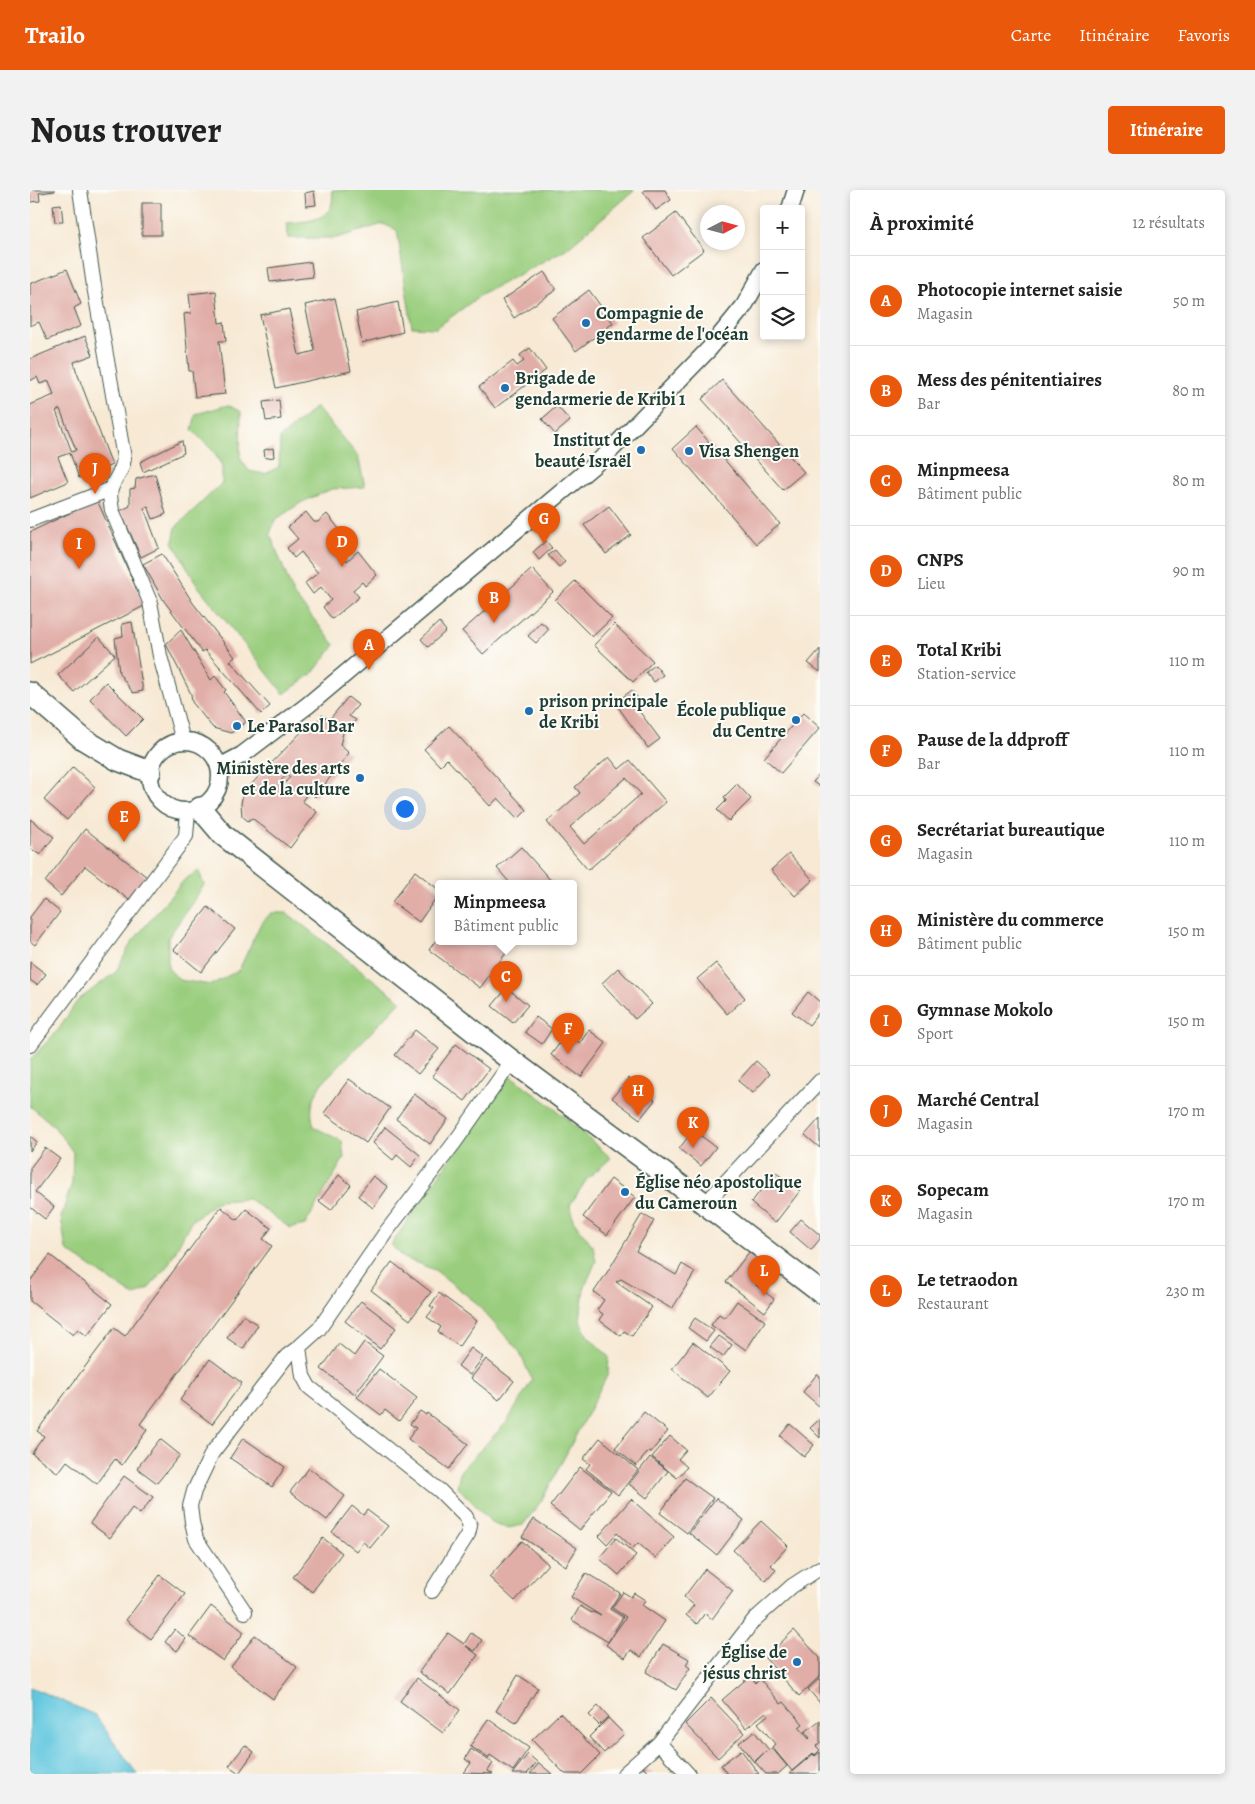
<!DOCTYPE html>
<html lang="fr">
<meta charset="utf-8">
<style>
:root{--surface:#fff;--page:#f2f2f2;--text:#222;--muted:#767676;--line:#e0e0e0;--accent:#ea580c}
body{margin:0;font-family:Alegreya,serif;background:var(--page);color:var(--text)}
.controls{position:absolute;right:15px;top:15px;display:grid;overflow:hidden;border-radius:5px;box-shadow:0 2px 8px #0003}
.controls button{width:45px;height:45px;display:grid;place-items:center;padding:0;border:0;border-bottom:1px solid var(--line);background:var(--surface);color:var(--text);font:25px sans-serif}
.compass{position:absolute;left:670px;top:15px;width:45px;height:45px;border-radius:50%;background:var(--surface);box-shadow:0 2px 8px #0003;rotate:84deg}
.you{position:absolute;left:374px;top:618px;width:18px;height:18px;margin:-12px;border:4px solid #fff;border-radius:50%;background:#1a73e8;box-shadow:0 0 0 8px #1a73e833}
.badge{display:grid;place-items:center;width:32px;height:32px;border-radius:50%;background:var(--accent);color:#fff;font-size:16px;font-weight:700}
.pin{position:absolute;translate:-50% -41px;filter:drop-shadow(0 1px 2px #0008)}
.pin::after{content:'';position:absolute;top:26px;width:18px;height:15px;background:inherit;clip-path:polygon(0 0,100% 0,50% 100%)}
.popup{position:absolute;left:405px;top:690px;width:142px;height:65px;box-sizing:border-box;display:grid;place-content:center;border-radius:5px;background:var(--surface);filter:drop-shadow(0 1px 4px #0005);font-size:16px;white-space:nowrap;color:var(--muted)}
.popup b{font-size:19px;color:var(--text)}
.popup::after{content:'';position:absolute;left:50%;top:100%;margin-left:-10px;border:10px solid transparent;border-top-color:var(--surface)}
.list{margin:0;padding:0;list-style:none}
h2{display:flex;justify-content:space-between;align-items:center;height:65px;margin:0;padding:0 20px;font-size:21px}
h2 small{font-size:16px;font-weight:400;color:var(--muted)}
.list li{display:grid;grid-template-columns:32px 1fr auto;gap:15px;align-items:center;box-sizing:border-box;height:90px;padding:0 20px;border-top:1px solid var(--line)}
.list b{display:block;font-size:19px;white-space:nowrap}
.list p{margin:0;font-size:16px;white-space:nowrap;color:var(--muted)}
.list em{font-size:16px;font-style:normal;color:var(--muted)}
.icon{flex:none;width:28px;height:28px;fill:none;stroke:currentColor;stroke-width:2;stroke-linecap:round;stroke-linejoin:round}
.map{position:relative;flex:none;width:790px;height:1584px;overflow:hidden;border-radius:5px}
header{display:flex;align-items:center;gap:30px;box-sizing:border-box;height:70px;padding:0 25px;background:var(--accent);color:#fff}
header strong{font-size:24px}
nav{display:flex;gap:28px;margin-inline-start:auto;font-size:18px}
.intro{display:flex;align-items:center;justify-content:space-between;box-sizing:border-box;height:120px;padding:0 30px}
h1{margin:0;font-size:35px}
.button{padding:12px 22px;border-radius:5px;background:var(--accent);color:#fff;font-size:18px;font-weight:700}
main{display:flex;gap:30px;padding:0 30px}
aside{flex:1;background:var(--surface);border-radius:5px;box-shadow:0 2px 8px #0003}
.map>svg:first-child{display:block}
.green{fill:#9ace7e;stroke:#5c8659}
.water{fill:#62c7df;stroke:#40828a}
.building{fill:#e1ada7;fill-rule:evenodd}
.lines{fill:none;stroke-linecap:round;stroke-linejoin:round}
.minor-casing{stroke:#3f574c;stroke-width:16}
.tertiary-casing{stroke:#3f574c;stroke-width:19}
.primary-casing{stroke:#3f574c;stroke-width:24}
.minor{stroke:#fff;stroke-width:14}
.tertiary{stroke:#fff;stroke-width:16}
.primary{stroke:#fff;stroke-width:21}
.poi-dot{fill:#1f6fb2;stroke:#fdfcf7;stroke-width:2}
.labels{text-anchor:middle;stroke-width:4;stroke-linejoin:round;paint-order:stroke}
.poi-label{font-size:18px;font-weight:bold;fill:#1f3d34;stroke:#fdfcf7;text-anchor:start}
</style>
<header>
<strong>Trailo</strong>
<nav><a>Carte</a><a>Itinéraire</a><a>Favoris</a></nav>
</header>
<div class="intro"><h1>Nous trouver</h1><a class="button">Itinéraire</a></div>
<main>
<div class="map">
<svg width="790" height="1584" viewBox="0 0 790 1584">
<rect width="100%" height="100%" fill="#fdfcf7"/>
<filter id="ink" filterUnits="userSpaceOnUse"><feTurbulence type="fractalNoise" baseFrequency=".02" numOctaves="2"/><feDisplacementMap in="SourceGraphic" scale="10" xChannelSelector="R" yChannelSelector="G"/><feConvolveMatrix kernelMatrix="1 2 1 2 8 2 1 2 1" color-interpolation-filters="sRGB"/></filter>
<filter id="wash" filterUnits="userSpaceOnUse"><feTurbulence type="fractalNoise" baseFrequency=".0096" numOctaves="4" result="noise"/><feDisplacementMap in="SourceGraphic" scale="20" xChannelSelector="R" yChannelSelector="G"/><feGaussianBlur stdDeviation="1.12" result="paint"/><feColorMatrix in="noise" values="0 0 0 0 0 0 0 0 0 0 0 0 0 0 0 0 0 1.4 0 .05"/><feComposite in="paint" operator="in"/></filter>
<g filter="url(#wash)">
<rect width="100%" height="100%" fill="#f7e9d4"/>
<path class="green" d="M302 0H605L536 59 451 105 406 138 382 137 367 40 353 34 307 48H258L257 33C279 31 307 31 302 0Z
M198 215 211 222 210 268 219 281 235 284 249 277 250 248 286 217 328 266 335 297 302 299 272 312 245 330 240 344 264 405 305 455 282 484 254 504 167 395 143 352 146 337 192 293V276L184 262 162 240 166 224Z
M169 681 174 695 138 748V778L149 790 181 795 209 780 230 735 241 723H257L371 811 291 894C282 911 279 918 284 937L312 951 314 968 275 1035 260 1038 219 1009 188 1011 161 1031 138 1075 118 1099 104 1106 36 1060 31 1027 42 993 43 962 23 935 0 916V870L29 839 47 811 86 782 101 753 155 689Z
M481 886 523 917 581 968 557 989 540 1015 543 1030 563 1056 566 1071 554 1099 550 1130 557 1145 579 1167 578 1184 512 1310 493 1335 478 1338 461 1332 427 1296 431 1280 477 1232 502 1190 489 1161 444 1111 405 1080 374 1068 361 1055 449 926Z"/>
<path class="water" d="M0 1497 65 1525 107 1584H0Z"/>
<g id="blocks">
<path class="building" d="M0 0H25V1L9 3 10 11 0 12Z
M615 0H635L641 10 626 20 613 1Z
M284 1 286 15 276 16 275 3Z
M112 13H131V45H112Z
M31 14 33 31 25 32 23 15Z
M646 23 674 60 641 85 613 48Z
M281 72 283 87 240 92 238 78Z
M37 79 51 114 44 118 51 136 17 150 9 132 0 136V94Z
M514 82 526 100 484 128 472 110Z
M559 100 583 133 546 161 522 128Z
M186 101 189 133 194 132 196 151H189L195 204 165 207 162 181H159L154 124 161 123 159 104Z
M305 108 321 181 246 198 230 125 259 119 269 165 285 161 275 115Z
M368 112 373 142 332 153 326 122Z
M55 146 63 165 44 172 46 180 82 275 49 288 40 263 28 267 38 292 0 308V215L24 205 19 191 10 194 7 187 0 191V169ZM30 219 46 260 42 262 26 221Z
M500 158 516 180 465 218 449 197 483 171 487 176 494 171 490 165Z
M692 190 774 282 753 300 672 209Z
M249 210 251 229 236 231 233 212Z
M527 216 540 231 525 244 512 229Z
M666 237 750 334 726 354 643 258Z
M152 251 154 263 113 282 110 272Z
M243 258 244 267 235 268 234 260Z
M125 284 136 324 123 329 118 316 114 318 129 358 111 367 90 321 100 316V299L105 298 106 289Z
M67 310 114 416 0 474V342Z
M579 316 601 345 576 364 554 335Z
M276 322 284 332H288L297 324 310 340 299 348 317 371 328 361 347 385 335 396 332 392 323 400 329 407 302 429 293 417 301 410 291 397 283 404 275 393 288 383 271 362 264 368 257 358 268 349 258 337Z
M516 351 522 358 509 370 503 362Z
M525 360 535 372 529 377 518 365Z
M132 364 163 413 205 467 200 471 240 516 231 524 175 460 172 462 134 411 113 374Z
M502 379 523 402 453 464 432 441Z
M545 391 582 428 562 447 525 410Z
M102 432 113 501 103 503 89 483 85 448 93 446 92 434Z
M409 432 416 441 398 457 391 449Z
M511 432 519 439 506 453 498 446Z
M584 434 623 471 603 492 564 455Z
M151 440 181 490 185 486 196 500 194 502 216 532 201 543 183 538 162 512 161 504 136 454Z
M69 447 85 465 44 502 28 485Z
M790 459V482L778 473Z
M625 475 633 485 624 492 616 482Z
M76 492 113 529 96 546 60 509Z
M602 500 611 513 606 517 630 549 618 558 585 513Z
M318 507 328 515 319 526 326 530 319 538 315 535 310 555 319 563 285 607 279 601 272 611 287 622 260 658 222 628 218 631 212 626 211 614 213 603 280 533 284 535 292 525 299 530ZM257 584 260 587 253 596 249 593Z
M773 523 790 538 751 583 734 568Z
M419 536 497 620 488 629 468 608 460 616 417 569 410 576 394 559Z
M579 567 589 579 600 570 636 612 558 680 517 632 550 603 545 597ZM596 588 611 604 554 654 540 637Z
M43 577 65 597 37 630 14 610Z
M790 584V597L783 592Z
M707 594 721 609 699 631 687 620 696 611 694 607Z
M0 629 24 647 10 665 0 658Z
M55 639 117 687 99 710 55 676 31 706 15 692Z
M491 657 523 693H480L467 678Z
M759 664 783 690 765 706 741 680Z
M385 681 408 699V705L389 732 362 712Z
M14 709 30 722 5 755 0 751V727Z
M178 717 205 739 171 782 144 760Z
M408 747V751H485L450 798 399 760Z
M0 772 16 784 7 795 0 790Z
M686 773 715 808 697 824 667 789Z
M588 778 622 814 605 829 572 793Z
M477 798 498 815 483 833 462 816Z
M778 802 790 812V821L779 835 762 822Z
M506 827 522 839 512 854 495 842Z
M385 840 409 859 388 884 365 865Z
M559 840 576 853 551 887 521 865 537 843 550 853Z
M426 854 459 879 435 911 402 886Z
M726 871 740 884 723 903 708 891Z
M598 888 625 910 610 929 582 908Z
M319 889 360 918 336 953 294 923Z
M384 904 418 929 400 954 366 929Z
M790 928V958L775 945Z
M355 937 390 965 381 977 367 965 363 970 343 953Z
M663 940 686 957 671 976 649 959Z
M0 946 7 952 0 961Z
M15 958 30 969 5 1002 24 1017 15 1029 0 1017V978Z
M745 982 770 1001 745 1033 721 1013Z
M309 985 321 995 301 1020 289 1011Z
M343 986 358 997 343 1018 328 1006Z
M581 989 605 1007 577 1045 553 1027Z
M191 1017 207 1030 216 1019 241 1038 233 1049 242 1056 110 1234 117 1240 92 1275 85 1269 67 1294 37 1271 28 1283 2 1263 14 1246 7 1241 84 1138 95 1146Z
M612 1024 624 1031 606 1061 646 1085 652 1074 665 1082 642 1119 591 1089 586 1092 622 1117 602 1146 594 1141 591 1146 569 1130 573 1124 567 1120 574 1110 564 1102 578 1081Z
M771 1029 790 1045V1049L781 1060 760 1042Z
M719 1062 739 1077 726 1095 744 1109 735 1122 696 1092Z
M20 1065 82 1114 57 1146 48 1139 43 1145 0 1111V1091Z
M362 1072 401 1102 380 1130 341 1100Z
M409 1103 447 1131 429 1156 408 1142 411 1137 397 1127 404 1118 400 1116Z
M331 1111 366 1138 350 1159 315 1131Z
M707 1111 735 1131 716 1160 681 1135 689 1124 695 1128Z
M213 1125 228 1135 213 1159 197 1148Z
M665 1128 684 1141 676 1151 658 1138Z
M689 1146 702 1155 693 1167 680 1157Z
M334 1152 353 1166 325 1204 291 1179 309 1154 324 1166Z
M663 1152 700 1181 678 1208 642 1179Z
M441 1158 453 1167 440 1185 428 1176Z
M180 1169 212 1193 182 1234 150 1210Z
M456 1169 484 1191 469 1210 441 1188Z
M349 1179 387 1208 369 1231 355 1220 351 1225 327 1207Z
M787 1184 790 1186V1217L773 1202Z
M390 1221 396 1225 397 1223 438 1254 419 1279 378 1249 386 1238 380 1234Z
M614 1222 638 1241 621 1262 619 1261 606 1276 585 1258Z
M790 1229V1248L780 1238Z
M760 1234 784 1255 774 1267 750 1246Z
M640 1246 656 1260 648 1269 657 1277 647 1288 622 1267Z
M213 1248 255 1277 242 1297 200 1268Z
M570 1248 608 1280 588 1305 556 1279 560 1274 553 1269Z
M130 1249 150 1265 127 1293 107 1278Z
M620 1267 638 1281 617 1308 599 1294Z
M550 1277 581 1301 550 1340 520 1316Z
M279 1278 315 1306 297 1330 260 1302Z
M94 1286 123 1307 110 1324 102 1318 80 1348 60 1333Z
M655 1288 683 1308 657 1343 630 1323Z
M686 1308 714 1330 687 1365 659 1343Z
M601 1309 644 1347 625 1368 608 1353 603 1358 587 1343 577 1354 569 1346Z
M322 1316 333 1325 337 1320 358 1336 340 1358 333 1352 326 1361 302 1342Z
M504 1329 547 1358 536 1376 492 1347Z
M731 1331 758 1356 741 1375 746 1380 736 1391 703 1360Z
M293 1348 312 1363 282 1402 263 1387Z
M586 1348 606 1365 589 1385 569 1368Z
M492 1351 518 1374 485 1411 459 1387Z
M675 1379 703 1401 682 1429 675 1423 667 1434 656 1425 664 1415 654 1407Z
M556 1383 590 1403 580 1419 593 1427 578 1452 542 1430 550 1416 562 1423 563 1422 571 1426 541 1407Z
M130 1385 155 1404 121 1449 96 1430Z
M593 1402 601 1407 604 1403 615 1410 612 1415 635 1431 611 1467 601 1460 595 1468 576 1455 596 1427 582 1418Z
M181 1416 214 1442 193 1471 159 1446Z
M145 1439 156 1449 147 1461 135 1452Z
M764 1440 790 1468V1486L769 1506 735 1468Z
M418 1443 434 1454 441 1443 452 1450 445 1461 436 1456 448 1465 420 1504 389 1482Z
M225 1445 267 1477 243 1509 201 1477Z
M633 1454 659 1469 656 1475 660 1478 646 1500 616 1482Z
M488 1485 508 1498 486 1533 466 1521Z
M720 1486 726 1493 730 1489 751 1514 754 1512 773 1534 769 1537 779 1549 780 1548 775 1542 790 1530V1553L786 1556 790 1560 785 1565 783 1563 762 1581 742 1557 745 1554 728 1533 738 1525 736 1522 716 1538 692 1510Z
M387 1488 430 1520 413 1543 370 1511Z
M790 1488V1513L778 1499Z
M681 1508 714 1543 688 1568 655 1534Z
M568 1516 578 1527 569 1535 559 1525Z
M530 1523 570 1565 551 1584H535L502 1550Z
M578 1528 594 1544 574 1563 559 1547Z
M458 1529 499 1558 483 1581 460 1565 458 1568 440 1556Z
M724 1541 739 1560 742 1558 757 1576 748 1584H736L725 1572 736 1561 724 1572 709 1553Z
M215 1555 224 1562 209 1583 199 1576Z
M441 1559 463 1573 458 1581 463 1584 434 1583 441 1573 435 1569Z
M711 1560 729 1584H697L691 1575Z
M790 1562V1584H759L783 1564 785 1566Z
M498 1564 507 1572 497 1584H482Z
M509 1573 522 1584H500Z
M610 1574 620 1583 622 1582 624 1584H600Z"/>
</g>
</g>
<g filter="url(#ink)">
<use href="#blocks" fill-opacity="0" stroke="#3f574c" stroke-width="1"/>
<g class="lines">
<defs>
<path id="minor" d="M50 0 64 96 94 268C92 285 85 286 81 299 79 306 81 314 82 320L120 412 130 466 153 551
M0 330 81 299
M0 855 156 646 158 621
M675 1014 790 891
M269 1157 273 1186 279 1197 410 1301 436 1327 440 1336 438 1344 402 1401
M215 1422 166 1349 162 1332 160 1316 164 1301 182 1263 257 1166 269 1157 289 1139 356 1042 425 952 482 871
M629 1553 658 1584
M594 1584 629 1553 724 1430 762 1396 790 1378"/>
<path id="tertiary" d="M760 19 766 0
M120 586a35 35 0 1 1 70 0a35 35 0 1 1-70 0Z
M189 577 212 565 278 515 577 264 679 159 714 116 734 80"/>
<path id="primary" d="M0 503 53 549 88 570 120 582
M170 618 193 645 482 871 675 1014 790 1102"/>
</defs>
<use href="#minor" class="minor-casing"/>
<use href="#tertiary" class="tertiary-casing"/>
<use href="#primary" class="primary-casing"/>
<use href="#minor" class="minor"/>
<use href="#tertiary" class="tertiary"/>
<use href="#primary" class="primary"/>
</g>
</g>
<g class="poi-dot">
<circle cx="556" cy="133" r="5"/>
<circle cx="475" cy="198" r="5"/>
<circle cx="611" cy="260" r="5"/>
<circle cx="659" cy="261" r="5"/>
<circle cx="499" cy="521" r="5"/>
<circle cx="766" cy="530" r="5"/>
<circle cx="207" cy="536" r="5"/>
<circle cx="330" cy="588" r="5"/>
<circle cx="595" cy="1002" r="5"/>
<circle cx="767" cy="1472" r="5"/>
</g>
<g class="labels">
<g class="poi-label">
<text x="566" y="129">Compagnie de<tspan x="566" dy="21">gendarme de l'océan</tspan></text>
<text x="485" y="194">Brigade de<tspan x="485" dy="21">gendarmerie de Kribi 1</tspan></text>
<text x="601" y="256" text-anchor="end">Institut de<tspan x="601" dy="21">beauté Israël</tspan></text>
<text x="669" y="267">Visa Shengen</text>
<text x="509" y="517">prison principale<tspan x="509" dy="21">de Kribi</tspan></text>
<text x="756" y="526" text-anchor="end">École publique<tspan x="756" dy="21">du Centre</tspan></text>
<text x="217" y="542">Le Parasol Bar</text>
<text x="320" y="584" text-anchor="end">Ministère des arts<tspan x="320" dy="21">et de la culture</tspan></text>
<text x="605" y="998">Église néo apostolique<tspan x="605" dy="21">du Cameroun</tspan></text>
<text x="757" y="1468" text-anchor="end">Église de<tspan x="757" dy="21">jésus christ</tspan></text>
</g>
</g>
</svg>
<div class="controls">
<button>+</button>
<button>−</button>
<button><svg class="icon" aria-label="layers" viewBox="0 0 24 24"><path d="M12 4l9 5-9 5-9-5zM3 14l9 5 9-5"/></svg></button>
</div>
<svg class="compass" viewBox="-18 -18 36 36"><path d="M0-13l5 13h-10z" fill="#e53935"/><path d="M0 13l5-13h-10z" fill="#767676"/></svg>
<div class="you"></div>
<div class="pin badge" style="left:339px;top:480px">A</div>
<div class="pin badge" style="left:464px;top:433px">B</div>
<div class="pin badge" style="left:476px;top:812px">C</div>
<div class="popup"><b>Minpmeesa</b>Bâtiment public</div>
<div class="pin badge" style="left:312px;top:377px">D</div>
<div class="pin badge" style="left:94px;top:652px">E</div>
<div class="pin badge" style="left:538px;top:864px">F</div>
<div class="pin badge" style="left:514px;top:354px">G</div>
<div class="pin badge" style="left:608px;top:926px">H</div>
<div class="pin badge" style="left:49px;top:379px">I</div>
<div class="pin badge" style="left:65px;top:304px">J</div>
<div class="pin badge" style="left:663px;top:958px">K</div>
<div class="pin badge" style="left:734px;top:1106px">L</div>
</div>
<aside>
<h2>À proximité<small>12 résultats</small></h2>
<ul class="list">
<li><span class="badge">A</span><div><b>Photocopie internet saisie</b><p>Magasin</p></div><em>50 m</em></li>
<li><span class="badge">B</span><div><b>Mess des pénitentiaires</b><p>Bar</p></div><em>80 m</em></li>
<li><span class="badge">C</span><div><b>Minpmeesa</b><p>Bâtiment public</p></div><em>80 m</em></li>
<li><span class="badge">D</span><div><b>CNPS</b><p>Lieu</p></div><em>90 m</em></li>
<li><span class="badge">E</span><div><b>Total Kribi</b><p>Station-service</p></div><em>110 m</em></li>
<li><span class="badge">F</span><div><b>Pause de la ddproff</b><p>Bar</p></div><em>110 m</em></li>
<li><span class="badge">G</span><div><b>Secrétariat bureautique</b><p>Magasin</p></div><em>110 m</em></li>
<li><span class="badge">H</span><div><b>Ministère du commerce</b><p>Bâtiment public</p></div><em>150 m</em></li>
<li><span class="badge">I</span><div><b>Gymnase Mokolo</b><p>Sport</p></div><em>150 m</em></li>
<li><span class="badge">J</span><div><b>Marché Central</b><p>Magasin</p></div><em>170 m</em></li>
<li><span class="badge">K</span><div><b>Sopecam</b><p>Magasin</p></div><em>170 m</em></li>
<li><span class="badge">L</span><div><b>Le tetraodon</b><p>Restaurant</p></div><em>230 m</em></li>
</ul>
</aside>
</main>
